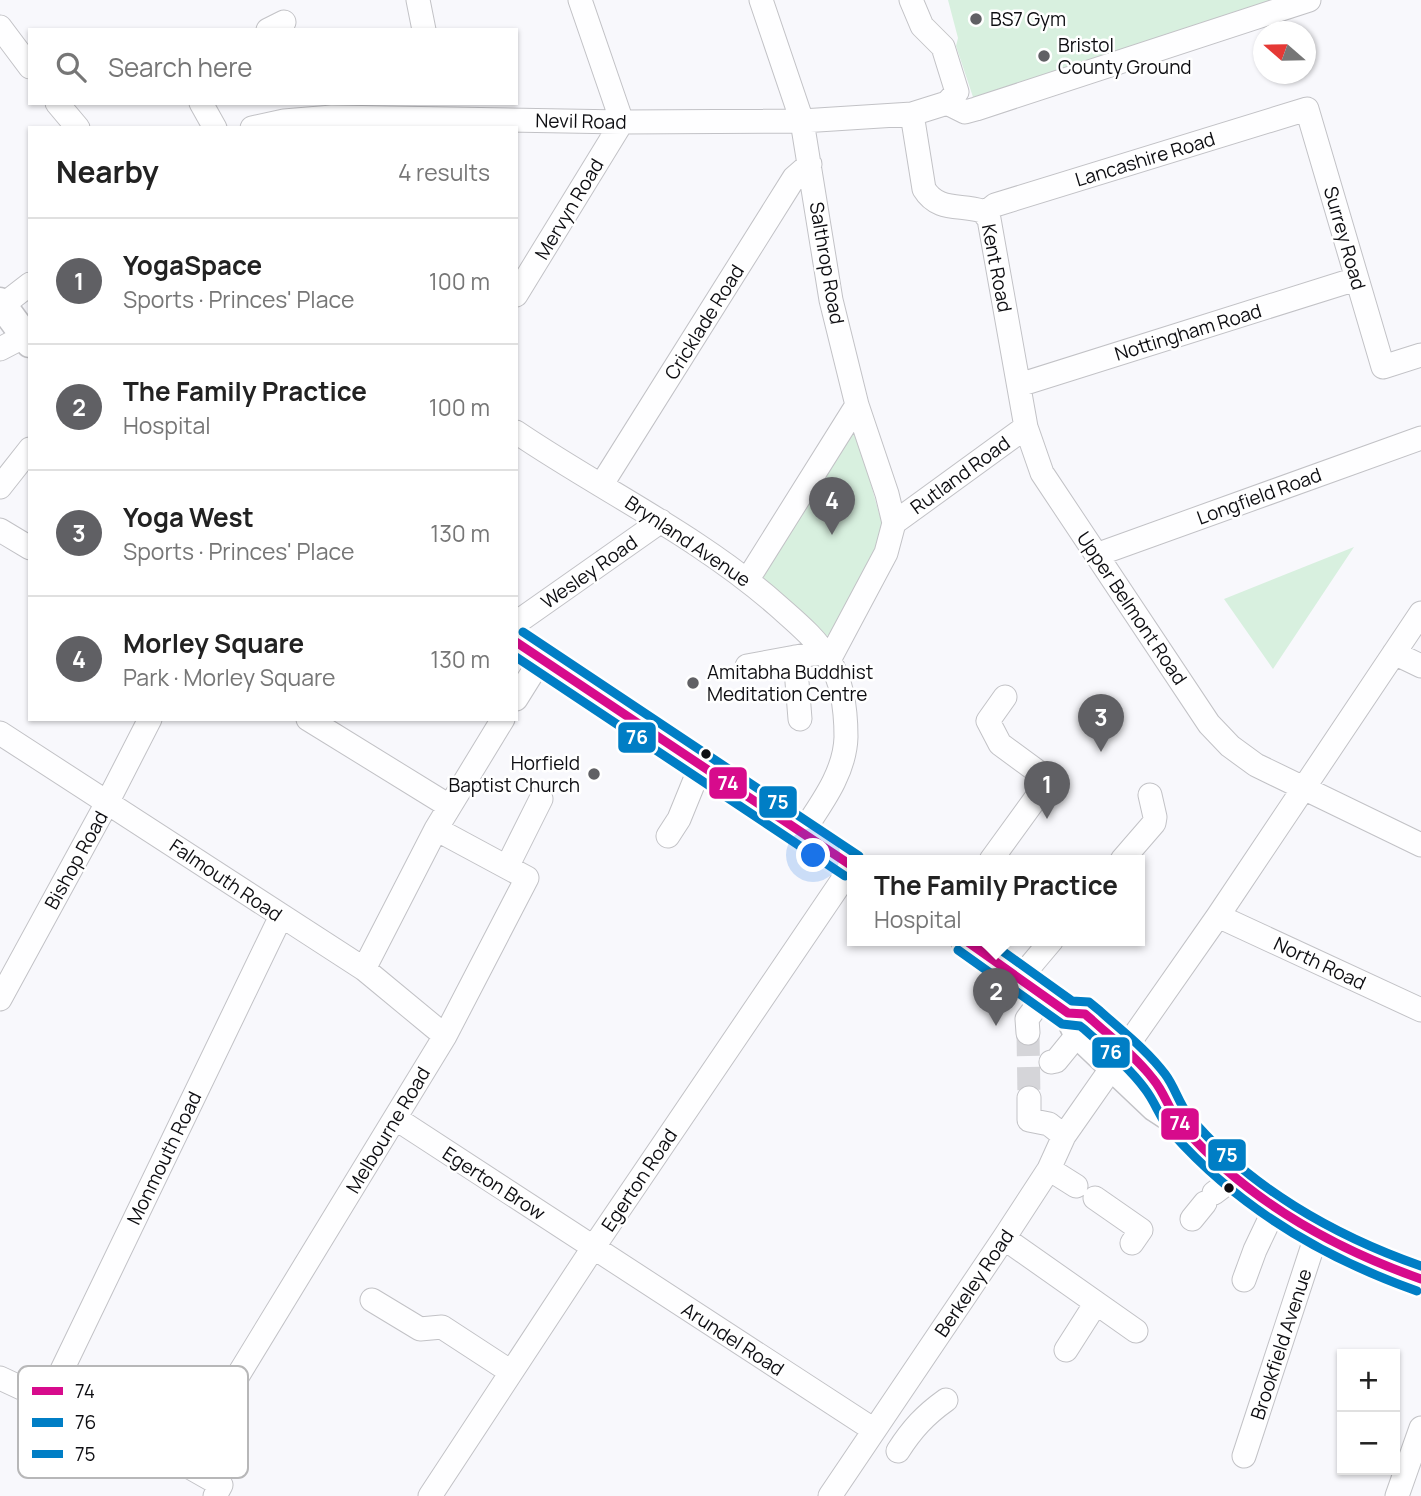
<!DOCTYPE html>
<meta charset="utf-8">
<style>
:root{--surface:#fff;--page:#f6f6f6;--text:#222;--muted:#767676;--line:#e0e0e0;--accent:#606064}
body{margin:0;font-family:Manrope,sans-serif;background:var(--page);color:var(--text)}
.controls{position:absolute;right:21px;bottom:21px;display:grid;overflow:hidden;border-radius:0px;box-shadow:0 2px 5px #0004}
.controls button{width:63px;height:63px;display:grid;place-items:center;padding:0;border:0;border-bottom:2px solid var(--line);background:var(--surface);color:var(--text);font:35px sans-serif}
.compass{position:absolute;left:1253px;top:21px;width:63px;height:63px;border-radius:50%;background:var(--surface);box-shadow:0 2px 5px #0004;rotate:290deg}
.you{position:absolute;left:814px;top:856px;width:24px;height:24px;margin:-18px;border:5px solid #fff;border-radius:50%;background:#1a73e8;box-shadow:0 0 0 10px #1a73e833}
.badge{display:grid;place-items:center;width:46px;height:46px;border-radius:50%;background:var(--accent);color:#fff;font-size:23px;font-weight:700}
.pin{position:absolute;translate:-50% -58px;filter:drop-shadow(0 2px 4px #0008)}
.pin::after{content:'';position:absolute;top:37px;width:24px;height:21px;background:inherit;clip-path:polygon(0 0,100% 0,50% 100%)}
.popup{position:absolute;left:847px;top:855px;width:298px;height:91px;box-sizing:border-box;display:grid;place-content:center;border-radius:0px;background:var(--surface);filter:drop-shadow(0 2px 5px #0005);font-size:23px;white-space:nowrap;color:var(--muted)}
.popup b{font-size:26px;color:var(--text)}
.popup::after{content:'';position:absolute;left:50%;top:100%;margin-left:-14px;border:14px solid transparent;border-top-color:var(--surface)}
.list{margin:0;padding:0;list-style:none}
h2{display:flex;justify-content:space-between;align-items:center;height:91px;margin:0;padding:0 28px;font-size:30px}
h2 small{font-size:23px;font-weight:400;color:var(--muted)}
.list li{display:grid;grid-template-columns:46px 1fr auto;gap:21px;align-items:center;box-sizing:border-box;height:126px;padding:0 28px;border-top:2px solid var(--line)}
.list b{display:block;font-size:26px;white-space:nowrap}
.list p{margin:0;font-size:23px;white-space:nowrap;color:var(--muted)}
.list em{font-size:23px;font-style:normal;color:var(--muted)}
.icon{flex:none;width:38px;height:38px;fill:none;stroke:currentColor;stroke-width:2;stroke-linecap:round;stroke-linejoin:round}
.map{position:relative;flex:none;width:1421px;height:1496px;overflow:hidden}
.search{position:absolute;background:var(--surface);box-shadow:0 2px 5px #0004;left:28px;top:28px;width:490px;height:77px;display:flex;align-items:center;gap:18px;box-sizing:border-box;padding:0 24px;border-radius:0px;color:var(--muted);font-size:26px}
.panel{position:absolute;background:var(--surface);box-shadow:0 2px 5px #0004;left:28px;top:126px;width:490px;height:595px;border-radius:0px}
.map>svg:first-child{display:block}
.green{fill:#d8f0df}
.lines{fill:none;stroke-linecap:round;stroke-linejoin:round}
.minor-tunnel{stroke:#d5d5d9;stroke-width:23;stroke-dasharray:23 11;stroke-linecap:butt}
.minor-casing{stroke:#c2c2c6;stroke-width:25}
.major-casing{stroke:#c2c2c6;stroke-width:31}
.minor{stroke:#fefeff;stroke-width:23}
.major{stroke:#fefeff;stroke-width:28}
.bus-1-casing{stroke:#fff;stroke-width:14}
.bus-2-casing{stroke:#fff;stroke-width:14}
.bus-3-casing{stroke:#fff;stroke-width:14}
.bus-1{stroke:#d70b8c;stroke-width:9}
.bus-2{stroke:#007ec5;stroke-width:9}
.bus-3{stroke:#007ec5;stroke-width:9}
.poi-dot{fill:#606064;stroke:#fff;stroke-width:2.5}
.bus-dot{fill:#0e0e12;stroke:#fff;stroke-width:2.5}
.labels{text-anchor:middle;stroke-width:5;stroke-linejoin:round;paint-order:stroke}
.poi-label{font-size:19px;fill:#0e0e12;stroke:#fff;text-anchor:start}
.street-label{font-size:19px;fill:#0e0e12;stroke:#fff}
.key{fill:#fff;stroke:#b7b7b8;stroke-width:2}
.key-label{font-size:19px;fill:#0e0e12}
.line-badge{stroke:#fff;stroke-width:2.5}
.badge-label{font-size:19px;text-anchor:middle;font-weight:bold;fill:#fff}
</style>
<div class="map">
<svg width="1421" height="1496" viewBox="0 0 1421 1496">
<rect width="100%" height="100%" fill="#f8f8fc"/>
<path class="green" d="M948 0H1290L974 100 956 46 958 38Z
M854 423 882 524 878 545 833 635 824 636 758 576Z
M1354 547 1273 669 1224 599Z"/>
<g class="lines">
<path class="minor-tunnel" d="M1028 1033 1029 1098"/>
<defs>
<path id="minor" d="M418 0 424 30
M761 0 802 121 831 300 857 405 887 494 894 523 886 553 829 660
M0 27 30 67
M268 30 284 22
M57 103 78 128
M201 103 215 128
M947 103 965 112 976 109 1309 0
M912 114 924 189C938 212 960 204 982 211L989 219 1026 427 1042 473 1209 724 1230 746 1256 765 1421 845
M252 128 284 121 332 117 622 122 802 121 912 114 947 103 957 92 943 47 922 26 911 0
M985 213 995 205 1307 109 1383 367 1421 355
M516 295 622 122 580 0
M3 305 30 284
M0 349 23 337
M1019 385 1356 279
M516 432C603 491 699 536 778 606 796 622 816 638 829 660 842 681 846 712 846 737 845 773 821 804 802 833
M602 484 794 178 810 164
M0 487 30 449
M894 523 1026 427
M0 530 30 548
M1096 555 1421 438
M748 579 857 405
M516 623 661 521
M1394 653 1421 666
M795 657 800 719
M747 666 823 652
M516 699 541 659
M308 719 449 806
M0 733 364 969 445 1036
M668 836 679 819 701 765
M991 860 1049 780 1000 744 988 721 1005 697
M1122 860 1154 823 1155 817 1150 795
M507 867 541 799
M1218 916 1421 1010
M364 969 436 829 503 719
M1020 978 1052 940
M0 999 108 801 150 719
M1028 1033 1027 1019 1044 996
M1051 1062 1056 1061 1078 1034
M1029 1098V1120L1049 1124 1064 1136
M395 1118 874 1430
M1049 1169 1076 1186
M1214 1193 1234 1178
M1095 1198 1141 1230 1132 1243
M1192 1219 1205 1203
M1004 1238 1136 1331
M1244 1280 1255 1250 1276 1206
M372 1300 420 1329 442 1327 511 1372
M1066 1350 1096 1303
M0 1378 184 1464 221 1485 215 1496
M48 1399 281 916
M898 1451C912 1429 925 1415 946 1400
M1244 1456 1317 1233
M184 1464 445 1036 527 878 436 829
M430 1496 593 1248 852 866
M830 1496 1004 1238 1049 1169 1064 1136 1218 916 1421 613
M1397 1496 1421 1428"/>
<path id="major" d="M0 302 30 343
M516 642 852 866
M965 940 1068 1013 1078 1034 1155 1107 1178 1122 1234 1178 1317 1233 1393 1270 1421 1279
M1068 1013 1085 1014 1092 1020C1118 1045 1150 1068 1167 1100"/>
</defs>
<use href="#minor" class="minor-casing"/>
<use href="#major" class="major-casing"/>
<use href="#minor" class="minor"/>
<use href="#major" class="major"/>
<defs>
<path id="bus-1" d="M516 642 852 866
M965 940 1068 1013 1085 1014 1092 1020C1113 1039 1136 1057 1153 1079 1165 1093 1169 1111 1181 1125 1245 1198 1330 1247 1421 1279"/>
<path id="bus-2" d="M516 657 845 876
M958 950 1062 1024 1080 1026 1084 1029C1105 1048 1128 1066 1145 1089 1156 1103 1161 1121 1173 1134 1239 1208 1324 1258 1417 1291"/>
<path id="bus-3" d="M523 632 859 856
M987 940 1072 1001 1089 1002 1100 1011C1122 1031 1147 1050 1165 1074 1175 1087 1179 1104 1189 1116 1248 1187 1335 1236 1421 1266"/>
</defs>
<use href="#bus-1" class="bus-1-casing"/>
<use href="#bus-2" class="bus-2-casing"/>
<use href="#bus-3" class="bus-3-casing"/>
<use href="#bus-1" class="bus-1"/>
<use href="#bus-2" class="bus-2"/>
<use href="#bus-3" class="bus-3"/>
</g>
<g class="poi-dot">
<circle cx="976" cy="19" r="7"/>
<circle cx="1044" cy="56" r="7"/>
<circle cx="693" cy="683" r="7"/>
<circle cx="594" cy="774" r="7"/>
</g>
<g class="bus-dot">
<circle cx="706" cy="754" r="6"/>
<circle cx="1229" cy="1188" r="6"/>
</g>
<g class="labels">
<g class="poi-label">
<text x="990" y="26">BS7 Gym</text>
<text x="1058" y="52">Bristol<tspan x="1058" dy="22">County Ground</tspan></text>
<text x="707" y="679">Amitabha Buddhist<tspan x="707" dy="22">Meditation Centre</tspan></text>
<text x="580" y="770" text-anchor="end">Horfield<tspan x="580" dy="22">Baptist Church</tspan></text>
</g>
<g class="street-label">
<text transform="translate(581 121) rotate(1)" y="7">Nevil Road</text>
<text transform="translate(1145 159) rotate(-17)" y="7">Lancashire Road</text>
<text transform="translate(569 209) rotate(-59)" y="7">Mervyn Road</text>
<text transform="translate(1345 238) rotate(74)" y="7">Surrey Road</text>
<text transform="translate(827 263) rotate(80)" y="7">Salthrop Road</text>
<text transform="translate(997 268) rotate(79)" y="7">Kent Road</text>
<text transform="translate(704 322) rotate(-58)" y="7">Cricklade Road</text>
<text transform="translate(1188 332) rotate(-17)" y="7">Nottingham Road</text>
<text transform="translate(960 475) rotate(-36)" y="7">Rutland Road</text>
<text transform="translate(1259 496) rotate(-20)" y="7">Longfield Road</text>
<text transform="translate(688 541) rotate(34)" y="7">Brynland Avenue</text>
<text transform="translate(589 572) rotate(-35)" y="7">Wesley Road</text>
<text transform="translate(1132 608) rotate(56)" y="7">Upper Belmont Road</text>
<text transform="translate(76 860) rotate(-61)" y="7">Bishop Road</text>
<text transform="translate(226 880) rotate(34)" y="7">Falmouth Road</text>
<text transform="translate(1320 963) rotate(25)" y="7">North Road</text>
<text transform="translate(388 1130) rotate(-59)" y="7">Melbourne Road</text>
<text transform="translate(164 1158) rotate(-64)" y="7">Monmouth Road</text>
<text transform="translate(639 1180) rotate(-56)" y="7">Egerton Road</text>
<text transform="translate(494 1183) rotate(33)" y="7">Egerton Brow</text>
<text transform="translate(974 1283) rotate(-56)" y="7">Berkeley Road</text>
<text transform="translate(733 1339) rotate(33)" y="7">Arundel Road</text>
<text transform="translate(1281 1344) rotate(-72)" y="7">Brookfield Avenue</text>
</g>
</g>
<rect x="18" y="1366" width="230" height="112" rx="10" class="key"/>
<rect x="32" y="1387" width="31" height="8" fill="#d70b8c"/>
<rect x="32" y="1418" width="31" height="9" fill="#007ec5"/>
<rect x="32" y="1450" width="31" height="8" fill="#007ec5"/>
<g class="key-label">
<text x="75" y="1398">74</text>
<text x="75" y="1429">76</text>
<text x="75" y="1461">75</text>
</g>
<g class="line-badge">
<rect x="617" y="721" width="40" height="33" rx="7" fill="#007ec5"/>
<rect x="708" y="766" width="40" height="34" rx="7" fill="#d70b8c"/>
<rect x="758" y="785" width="40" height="34" rx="7" fill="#007ec5"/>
<rect x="1091" y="1036" width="40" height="33" rx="7" fill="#007ec5"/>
<rect x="1160" y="1107" width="40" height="34" rx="7" fill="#d70b8c"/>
<rect x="1207" y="1138" width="40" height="34" rx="7" fill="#007ec5"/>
</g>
<g class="badge-label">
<text x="637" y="744">76</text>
<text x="728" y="790">74</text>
<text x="778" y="809">75</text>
<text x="1111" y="1059">76</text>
<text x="1180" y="1130">74</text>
<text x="1227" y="1162">75</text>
</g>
</svg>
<div class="controls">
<button>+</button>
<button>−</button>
</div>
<svg class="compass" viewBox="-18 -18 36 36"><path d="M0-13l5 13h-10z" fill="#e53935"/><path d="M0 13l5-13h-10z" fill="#767676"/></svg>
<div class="you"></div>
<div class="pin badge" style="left:1047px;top:819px">1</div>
<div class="pin badge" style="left:996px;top:1026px">2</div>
<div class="popup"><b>The Family Practice</b>Hospital</div>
<div class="pin badge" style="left:1101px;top:752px">3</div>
<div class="pin badge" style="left:832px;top:535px">4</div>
<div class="search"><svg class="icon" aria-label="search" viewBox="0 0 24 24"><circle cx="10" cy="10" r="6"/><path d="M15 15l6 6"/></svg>Search here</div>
<section class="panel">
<h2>Nearby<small>4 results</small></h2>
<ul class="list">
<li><span class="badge">1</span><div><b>YogaSpace</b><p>Sports · Princes' Place</p></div><em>100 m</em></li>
<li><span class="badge">2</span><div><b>The Family Practice</b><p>Hospital</p></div><em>100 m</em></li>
<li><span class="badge">3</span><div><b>Yoga West</b><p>Sports · Princes' Place</p></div><em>130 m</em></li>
<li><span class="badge">4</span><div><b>Morley Square</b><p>Park · Morley Square</p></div><em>130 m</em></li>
</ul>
</section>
</div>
